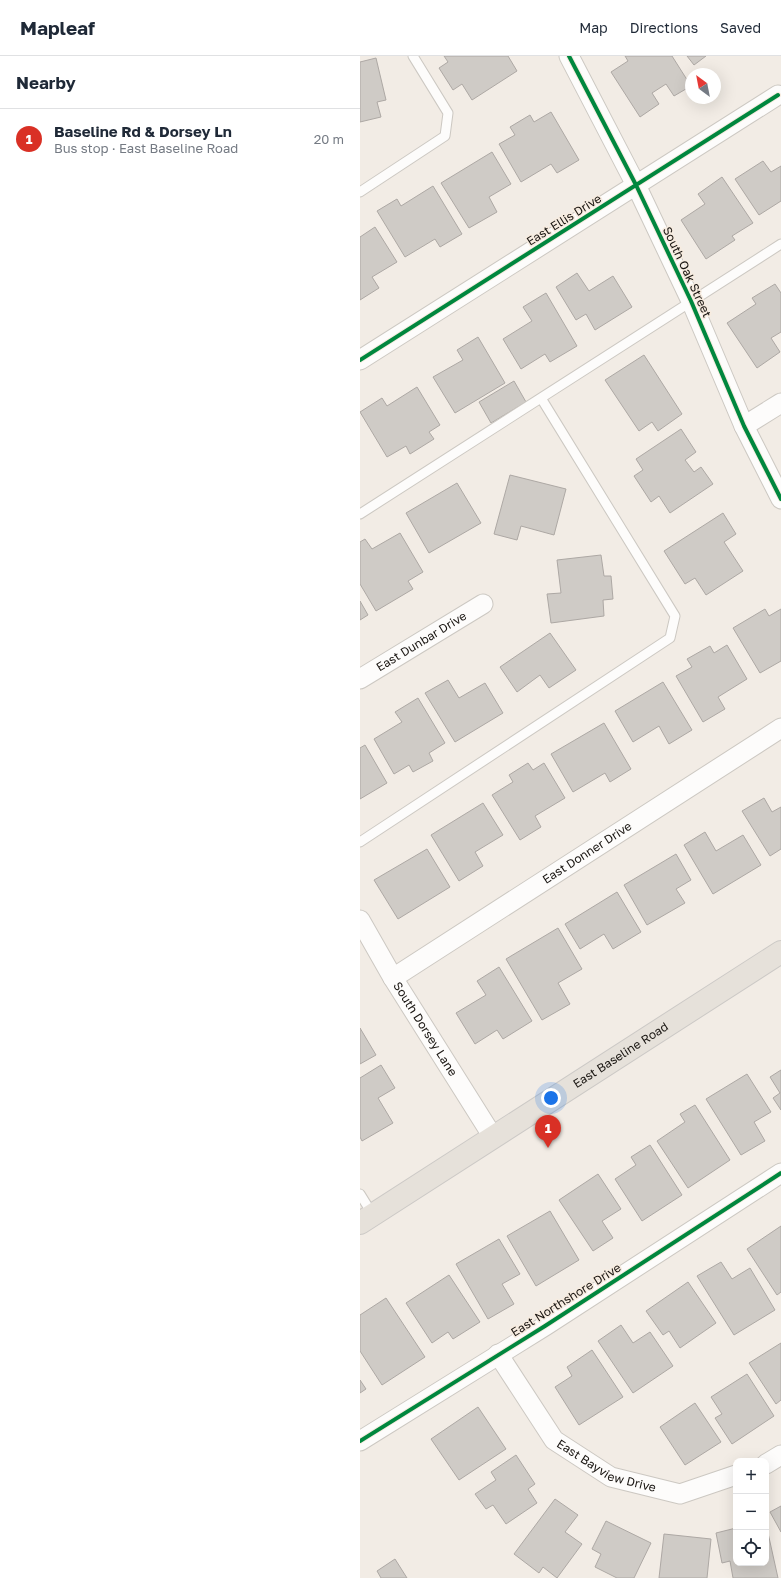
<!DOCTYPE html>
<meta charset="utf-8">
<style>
:root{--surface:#fff;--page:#f6f6f7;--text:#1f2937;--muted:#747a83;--line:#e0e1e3;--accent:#d93025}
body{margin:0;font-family:"Golos Text",sans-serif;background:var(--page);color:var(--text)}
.controls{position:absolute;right:12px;bottom:12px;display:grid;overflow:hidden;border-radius:8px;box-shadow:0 4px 16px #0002}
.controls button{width:36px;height:36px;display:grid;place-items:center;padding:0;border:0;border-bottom:1px solid var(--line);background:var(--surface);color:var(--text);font:20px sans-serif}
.compass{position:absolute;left:325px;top:12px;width:36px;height:36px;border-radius:50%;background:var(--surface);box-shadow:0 4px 16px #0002;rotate:328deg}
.you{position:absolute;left:191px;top:1042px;width:14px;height:14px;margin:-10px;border:3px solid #fff;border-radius:50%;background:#1a73e8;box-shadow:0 0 0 6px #1a73e833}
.badge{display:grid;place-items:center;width:26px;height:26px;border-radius:50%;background:var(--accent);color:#fff;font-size:13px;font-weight:700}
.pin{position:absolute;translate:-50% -33px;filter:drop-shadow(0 1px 2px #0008)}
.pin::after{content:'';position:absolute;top:21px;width:14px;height:12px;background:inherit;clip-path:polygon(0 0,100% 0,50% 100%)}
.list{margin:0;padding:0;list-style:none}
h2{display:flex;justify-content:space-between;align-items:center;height:52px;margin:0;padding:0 16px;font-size:17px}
h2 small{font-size:13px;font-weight:400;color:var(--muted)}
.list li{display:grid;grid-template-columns:26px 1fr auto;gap:12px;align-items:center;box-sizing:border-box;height:60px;padding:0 16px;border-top:1px solid var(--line)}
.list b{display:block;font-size:15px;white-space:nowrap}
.list p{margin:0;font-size:13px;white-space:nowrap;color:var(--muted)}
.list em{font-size:13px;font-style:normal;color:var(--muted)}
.icon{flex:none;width:22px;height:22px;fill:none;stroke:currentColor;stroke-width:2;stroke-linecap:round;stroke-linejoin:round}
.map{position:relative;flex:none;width:421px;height:1522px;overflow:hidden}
header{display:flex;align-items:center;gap:24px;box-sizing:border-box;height:56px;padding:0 20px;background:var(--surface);border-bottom:1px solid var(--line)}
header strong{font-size:19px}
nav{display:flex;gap:22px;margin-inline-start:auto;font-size:14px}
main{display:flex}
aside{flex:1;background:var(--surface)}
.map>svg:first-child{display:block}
.building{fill:#cfcbc6;stroke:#ada8a4}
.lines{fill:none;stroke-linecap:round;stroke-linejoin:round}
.service-casing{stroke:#ccc8c2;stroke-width:11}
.minor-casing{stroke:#ccc8c2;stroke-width:21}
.primary-casing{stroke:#ccc9c6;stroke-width:24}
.service{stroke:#fdfcfb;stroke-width:9}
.minor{stroke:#fdfcfb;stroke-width:19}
.primary{stroke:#e6e1da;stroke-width:22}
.cycleway-casing{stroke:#f7ece0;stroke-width:6}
.cycleway{stroke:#00873e;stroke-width:4}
.labels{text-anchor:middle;stroke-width:3;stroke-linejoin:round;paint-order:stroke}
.street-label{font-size:12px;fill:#181410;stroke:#f7ece0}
</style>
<header>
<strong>Mapleaf</strong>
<nav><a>Map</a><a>Directions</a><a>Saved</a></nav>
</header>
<main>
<aside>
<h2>Nearby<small></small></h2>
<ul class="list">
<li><span class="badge">1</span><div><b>Baseline Rd &amp; Dorsey Ln</b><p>Bus stop · East Baseline Road</p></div><em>20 m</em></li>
</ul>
</aside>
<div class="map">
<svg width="421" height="1522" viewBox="0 0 421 1522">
<rect width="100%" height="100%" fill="#f2ece5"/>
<path class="building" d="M84 0H148L157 15 112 44 102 28 93 34 79 12 88 6Z
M265 0H312L331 30 314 40 306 28 292 37 299 48 280 61 251 16 268 5Z
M327 0H346L334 9Z
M16 2 26 44 17 46 21 61 0 66V6Z
M191 56 219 104 197 117 191 108 161 126 139 88 155 79 150 71 170 59 174 66Z
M132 96 151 128 129 141 137 156 109 172 81 127Z
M403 105 411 116 421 110V145L399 159 375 123Z
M362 121 393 167 372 180 375 184 346 203 321 164 345 148 338 138Z
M73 130 102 178 80 191 75 183 45 201 17 155 37 143 41 150Z
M15 171 37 206 12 221 19 232 0 244V181Z
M217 217 229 235 253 220 272 251 235 274 226 258 216 264 196 231Z
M415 228 421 237V276L411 282 420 296 397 312 367 267 396 248 392 242Z
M186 237 217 290 190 306 185 298 161 313 143 283 172 265 163 251Z
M118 281 145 327 95 357 73 321 103 304 97 294Z
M284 299 322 358 298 375 292 366 279 375 245 324Z
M154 325 166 346 131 367 119 346Z
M57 331 80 369 69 376 74 383 50 398 46 390 27 401 0 356 22 342 27 350Z
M321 373 336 396 325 404 334 416 341 411 353 428 310 457 299 440 291 446 274 420 283 414 276 403Z
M150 419 206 433 194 479 161 470 157 484 134 478Z
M97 427 121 467 69 497 46 457Z
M363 457 376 478 364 486 383 515 346 539 335 522 325 528 304 495Z
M40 477 63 516 48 525 53 533 16 555 0 528V486L5 483 12 493Z
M241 499 244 520H251L253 543 243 544 244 560 191 567 187 538 201 537 197 504Z
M0 545 8 559 0 564Z
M405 553 409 560 421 553V605L400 617 373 572Z
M190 577 216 614 189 632 180 619 157 636 140 611Z
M367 589 387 623 358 641 365 653 343 666 316 620 332 611 327 603 350 590 354 597Z
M88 624 99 642 125 627 143 657 95 686 65 637Z
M303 626 332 674 309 688 299 670 273 686 255 655Z
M58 642 85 687 69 697 73 705 53 716 49 709 34 718 14 683 42 666 35 656Z
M244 667 271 713 250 726 245 717 213 736 191 698Z
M5 689 27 727 0 743V692Z
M168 707 173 714 184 707 205 742 175 760 181 771 160 784 132 739 153 726 149 719Z
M404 742 412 756 421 751V793L410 800 382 755Z
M123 747 143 779 115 796 123 810 99 825 71 779Z
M345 776 356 795 383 779 401 809 353 838 324 789Z
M67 793 90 831 38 863 14 824Z
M316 798 331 824 316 833 325 847 287 869 264 829Z
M257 836 281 876 253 893 244 878 220 893 205 868Z
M198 872 222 913 198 927 210 948 182 964 146 903Z
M139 911 172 965 143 983 137 974 115 988 96 957 126 939 117 925Z
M0 972 16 999 0 1008Z
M21 1009 35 1032 18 1042 33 1067 2 1085 0 1081V1022Z
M421 1014V1054L413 1042 420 1037 410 1021Z
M387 1018 411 1056 394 1066 405 1085 381 1099 346 1043Z
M335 1049 370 1104 328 1132 297 1085 325 1066 320 1058Z
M290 1089 322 1139 282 1165 255 1123 276 1109 271 1101Z
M238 1118 261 1153 242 1165 253 1182 233 1195 199 1144Z
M190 1155 219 1204 176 1230 147 1180Z
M421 1170V1236L417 1239 387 1193Z
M139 1183 160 1218 142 1228 154 1248 128 1263 96 1208Z
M361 1206 372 1223 390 1212 415 1254 374 1279 337 1220Z
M89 1219 120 1266 93 1283 88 1276 72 1287 46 1247Z
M328 1226 356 1267 320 1292 309 1275 303 1279 286 1255Z
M26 1242 65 1301 22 1329 0 1295V1259Z
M261 1269 273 1287 290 1276 313 1310 273 1337 238 1285Z
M421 1287V1344L416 1348 389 1307Z
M232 1294 263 1341 219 1369 195 1331 212 1320 207 1311Z
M387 1318 414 1360 372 1388 355 1362 362 1358 351 1341Z
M0 1324 6 1333 0 1337Z
M335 1347 361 1386 325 1409 300 1371Z
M118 1351 146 1393 99 1424 71 1383Z
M156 1399 175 1428 168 1433 177 1447 146 1468 133 1449 126 1453 115 1438 136 1424 131 1416Z
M195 1443 218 1459 205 1476 222 1488 197 1522 183 1511 179 1517 154 1498Z
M421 1450V1476L410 1456Z
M246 1465 291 1487 274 1522H257L235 1511 241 1498 232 1493Z
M406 1468 418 1522H373L370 1505 362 1507 356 1477 376 1472V1507H406Z
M304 1478 351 1483 347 1522H299Z
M35 1503 47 1522H21L17 1515Z"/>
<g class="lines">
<defs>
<path id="service" d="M0 136 85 80 88 57 53 0
M0 458 421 188
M0 786 310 582 315 560 181 342
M0 1138 13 1159"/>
<g id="minor">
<path d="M209 0 276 129 331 245 384 370 421 443"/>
<path d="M0 304 418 39"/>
<path d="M384 370 421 347"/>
<path id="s1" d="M0 623 123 548"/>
<path id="s2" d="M0 864 33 922 133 1081"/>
<path id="s3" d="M33 922 421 672"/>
<path id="s4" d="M138 1298 194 1384 251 1421 320 1438 376 1419"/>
<path d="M0 1385 185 1270 421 1117"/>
<path d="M406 1408 421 1399"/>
</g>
<g id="primary">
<path id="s5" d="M0 1167 421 896"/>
</g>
</defs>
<use href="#service" class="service-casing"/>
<use href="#minor" class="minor-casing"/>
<use href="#primary" class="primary-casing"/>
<use href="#service" class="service"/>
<use href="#minor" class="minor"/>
<use href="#primary" class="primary"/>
<defs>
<path id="cycleway" d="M209 0 276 129 331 245 384 370 421 443
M0 304 418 39
M0 1385 185 1270 421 1117"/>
</defs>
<use href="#cycleway" class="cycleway-casing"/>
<use href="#cycleway" class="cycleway"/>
</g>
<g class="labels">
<g class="street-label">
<text transform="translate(204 164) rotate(-32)" y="4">East Ellis Drive</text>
<text transform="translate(327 216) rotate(65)" y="4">South Oak Street</text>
<text dy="4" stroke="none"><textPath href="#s1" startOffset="72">East Dunbar Drive</textPath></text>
<text dy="4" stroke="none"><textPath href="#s3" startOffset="231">East Donner Drive</textPath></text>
<text dy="4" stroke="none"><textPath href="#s2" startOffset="127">South Dorsey Lane</textPath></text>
<text dy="4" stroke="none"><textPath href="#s5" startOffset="310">East Baseline Road</textPath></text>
<text transform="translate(206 1244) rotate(-32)" y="4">East Northshore Drive</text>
<text dy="4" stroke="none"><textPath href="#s4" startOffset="162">East Bayview Drive</textPath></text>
</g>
</g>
</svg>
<div class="controls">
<button>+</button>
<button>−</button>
<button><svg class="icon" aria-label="locate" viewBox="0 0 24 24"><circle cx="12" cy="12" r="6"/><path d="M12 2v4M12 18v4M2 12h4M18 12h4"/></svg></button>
</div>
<svg class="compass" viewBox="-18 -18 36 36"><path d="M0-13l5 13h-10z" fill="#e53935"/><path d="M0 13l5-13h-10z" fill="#747a83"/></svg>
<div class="you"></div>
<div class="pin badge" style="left:188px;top:1092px">1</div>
</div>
</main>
